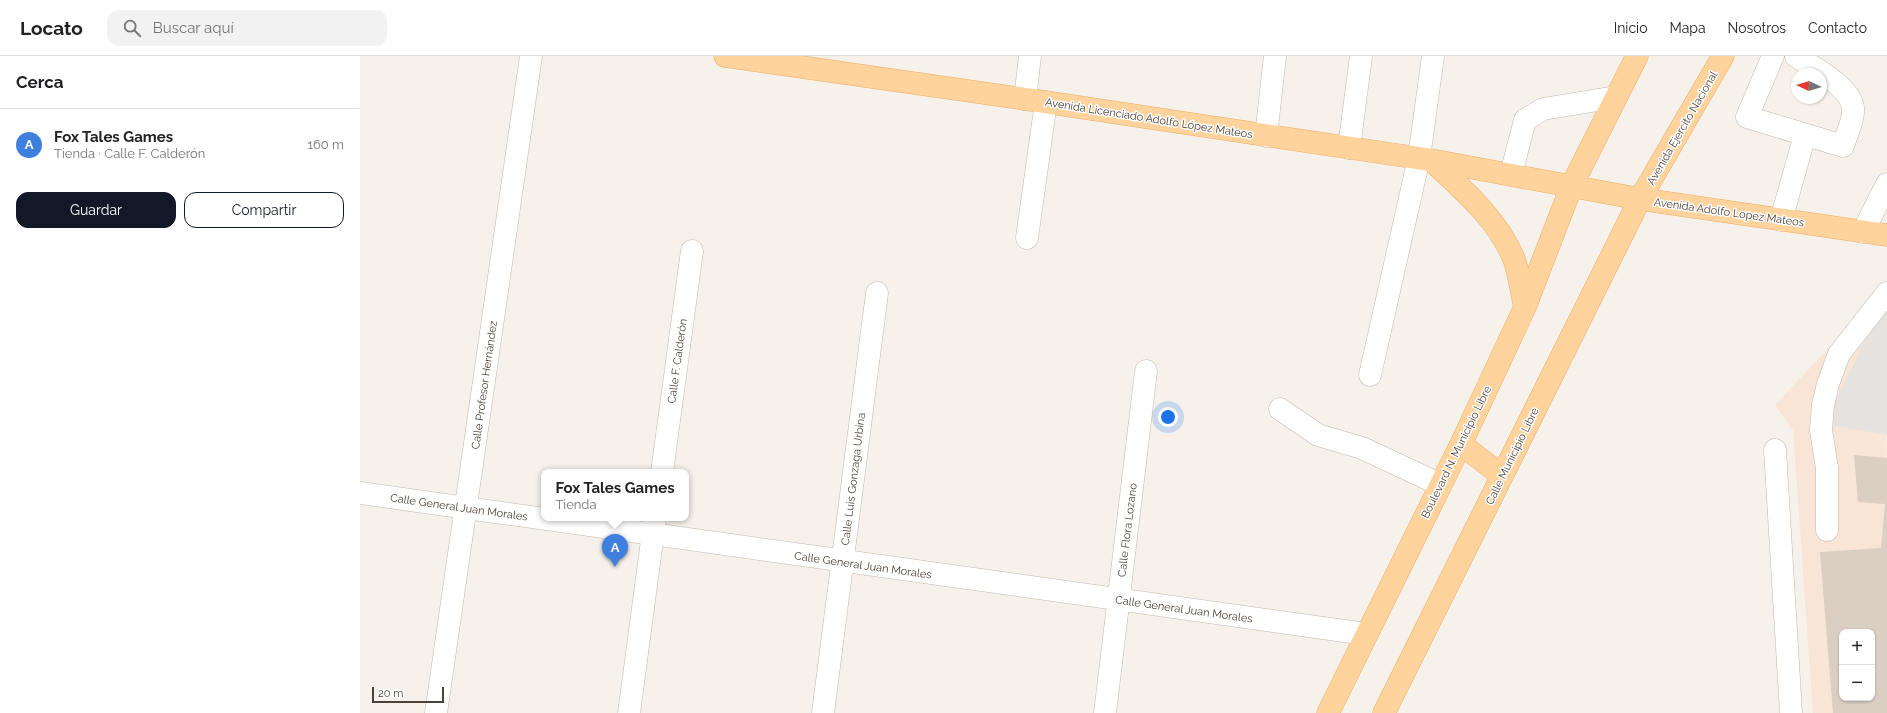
<!DOCTYPE html>
<html lang="es">
<meta charset="utf-8">
<style>
:root{--surface:#fff;--page:#f2f2f2;--text:#202124;--muted:#757577;--line:#e0e0e0;--accent:#111827}
body{margin:0;font-family:Raleway,sans-serif;background:var(--page);color:var(--text)}
.controls{position:absolute;right:12px;bottom:12px;display:grid;overflow:hidden;border-radius:8px;box-shadow:0 1px 3px #0004}
.controls button{width:36px;height:36px;display:grid;place-items:center;padding:0;border:0;border-bottom:1px solid var(--line);background:var(--surface);color:var(--text);font:20px sans-serif}
.compass{position:absolute;left:1431px;top:12px;width:36px;height:36px;border-radius:50%;background:var(--surface);box-shadow:0 1px 3px #0004;rotate:274deg}
.scale{position:absolute;left:12px;bottom:10px;width:72px;box-sizing:border-box;padding-left:4px;border:2px solid #4b4138;border-top:0;font-size:11px;line-height:14px;white-space:nowrap;color:#4b4138;-webkit-text-stroke:3px #fff;paint-order:stroke}
.you{position:absolute;left:808px;top:361px;width:14px;height:14px;margin:-10px;border:3px solid #fff;border-radius:50%;background:#1a73e8;box-shadow:0 0 0 6px #1a73e833}
.badge{display:grid;place-items:center;width:26px;height:26px;border-radius:50%;background:var(--accent);color:#fff;font-size:13px;font-weight:700}
.pin{position:absolute;translate:-50% -33px;filter:drop-shadow(0 1px 2px #0008)}
.pin::after{content:'';position:absolute;top:21px;width:14px;height:12px;background:inherit;clip-path:polygon(0 0,100% 0,50% 100%)}
.popup{position:absolute;left:181px;top:413px;width:148px;height:52px;box-sizing:border-box;display:grid;place-content:center;border-radius:8px;background:var(--surface);filter:drop-shadow(0 1px 3px #0005);font-size:13px;white-space:nowrap;color:var(--muted)}
.popup b{font-size:15px;color:var(--text)}
.popup::after{content:'';position:absolute;left:50%;top:100%;margin-left:-8px;border:8px solid transparent;border-top-color:var(--surface)}
.list{margin:0;padding:0;list-style:none}
h2{display:flex;justify-content:space-between;align-items:center;height:52px;margin:0;padding:0 16px;font-size:17px}
h2 small{font-size:13px;font-weight:400;color:var(--muted)}
.list li{display:grid;grid-template-columns:26px 1fr auto;gap:12px;align-items:center;box-sizing:border-box;height:72px;padding:0 16px;border-top:1px solid var(--line)}
.list b{display:block;font-size:15px;white-space:nowrap}
.list p{margin:0;font-size:13px;white-space:nowrap;color:var(--muted)}
.list em{font-size:13px;font-style:normal;color:var(--muted)}
.actions{display:flex;gap:8px;padding:12px 16px}
.actions a{flex:1;padding:9px 0;border:1px solid var(--accent);border-radius:12px;text-align:center;font-size:14px;color:var(--accent)}
.actions .main{background:var(--accent);color:#fff}
.icon{flex:none;width:22px;height:22px;fill:none;stroke:currentColor;stroke-width:2;stroke-linecap:round;stroke-linejoin:round}
.map{position:relative;flex:none;width:1527px;height:657px;overflow:hidden}
header{display:flex;align-items:center;gap:24px;box-sizing:border-box;height:56px;padding:0 20px;background:var(--surface);border-bottom:1px solid var(--line)}
header strong{font-size:19px}
nav{display:flex;gap:22px;margin-inline-start:auto;font-size:14px}
.search{width:280px;height:36px;background:var(--page);display:flex;align-items:center;gap:10px;box-sizing:border-box;padding:0 14px;border-radius:12px;color:var(--muted);font-size:15px}
main{display:flex}
aside{flex:1;background:var(--surface)}
.map>svg:first-child{display:block}
.commercial{fill:#f8e5d6;fill-rule:evenodd}
.parking{fill:#e5e2df}
.building{fill:#dbcec3;fill-rule:evenodd}
.lines{fill:none;stroke-linecap:round;stroke-linejoin:round}
.minor-casing{stroke:#c2b7ad;stroke-width:23}
.major-casing{stroke:#e9ad66;stroke-width:23}
.minor{stroke:#fff;stroke-width:22}
.major{stroke:#ffd39b;stroke-width:22}
.labels{text-anchor:middle;stroke-width:3;stroke-linejoin:round;paint-order:stroke}
.street-label{font-size:11px;fill:#4b4138;stroke:#fff}
</style>
<header>
<strong>Locato</strong>
<div class="search"><svg class="icon" aria-label="search" viewBox="0 0 24 24"><circle cx="10" cy="10" r="6"/><path d="M15 15l6 6"/></svg>Buscar aquí</div>
<nav><a>Inicio</a><a>Mapa</a><a>Nosotros</a><a>Contacto</a></nav>
</header>
<main>
<aside>
<h2>Cerca<small></small></h2>
<ul class="list">
<li><span class="badge" style="background:#3f7fe0">A</span><div><b>Fox Tales Games</b><p>Tienda · Calle F. Calderón</p></div><em>160 m</em></li>
</ul>
<div class="actions"><a class="main">Guardar</a><a>Compartir</a></div>
</aside>
<div class="map">
<svg width="1527" height="657" viewBox="0 0 1527 657">
<rect width="100%" height="100%" fill="#f6f1eb"/>
<path class="commercial" d="M1526 231 1527 657H1453L1433 374 1415 349ZM1482 576H1512V642H1482Z"/>
<path class="parking" d="M1525 242 1527 243V379L1465 368Z"/>
<path class="building" d="M1494 399 1527 402V657H1473L1460 496 1521 492 1525 448 1498 446ZM1482 576H1512V642H1482Z"/>
<g class="lines">
<defs>
<path id="minor" d="M1413 0 1387 61 1483 90C1486 80 1492 68 1493 57 1496 33 1454 12 1436 0
M665 43 670 0
M906 80 915 0
M989 92 1001 0
M1151 118 1165 64 1183 53 1256 41
M1421 164 1445 79
M1503 176 1527 128
M667 182 686 46
M1010 319 1059 102 1073 0
M920 353 958 379 1002 392 1081 429
M1415 394 1431 657
M302 416 332 195
M0 437 1006 578
M1467 474V412L1461 374 1463 349 1468 328 1479 298 1527 237
M76 657 171 0
M269 657 295 462
M463 657 517 237
M745 657 786 315"/>
<path id="major" d="M365 0 665 43 1071 104 1280 143 1527 179
M1071 104C1102 133 1137 162 1154 203 1159 217 1161 235 1165 251
M1101 388 1142 420
M968 657 1101 388 1165 251 1212 129 1277 0
M1024 657 1280 143 1363 0"/>
</defs>
<use href="#minor" class="minor-casing"/>
<use href="#major" class="major-casing"/>
<use href="#minor" class="minor"/>
<use href="#major" class="major"/>
</g>
<g class="labels">
<g class="street-label">
<text transform="translate(789 62) rotate(9)" y="4">Avenida Licenciado Adolfo López Mateos</text>
<text transform="translate(1322 72) rotate(-60)" y="4">Avenida Ejercito Nacional</text>
<text transform="translate(1369 156) rotate(8)" y="4">Avenida Adolfo Lopez Mateos</text>
<text transform="translate(317 305) rotate(-82)" y="4">Calle F. Calderón</text>
<text transform="translate(124 329) rotate(-82)" y="4">Calle Profesor Hernández</text>
<text transform="translate(1096 396) rotate(-64)" y="4">Boulevard N. Municipio Libre</text>
<text transform="translate(1152 400) rotate(-64)" y="4">Calle Municipio Libre</text>
<text transform="translate(493 423) rotate(-83)" y="4">Calle Luis Gonzaga Urbina</text>
<text transform="translate(99 451) rotate(8)" y="4">Calle General Juan Morales</text>
<text transform="translate(767 474) rotate(-83)" y="4">Calle Flora Lozano</text>
<text transform="translate(503 509) rotate(8)" y="4">Calle General Juan Morales</text>
<text transform="translate(824 553) rotate(8)" y="4">Calle General Juan Morales</text>
</g>
</g>
</svg>
<div class="controls">
<button>+</button>
<button>−</button>
</div>
<svg class="compass" viewBox="-18 -18 36 36"><path d="M0-13l5 13h-10z" fill="#e53935"/><path d="M0 13l5-13h-10z" fill="#757577"/></svg>
<div class="scale">20 m</div>
<div class="you"></div>
<div class="pin badge" style="left:255px;top:511px;background:#3f7fe0">A</div>
<div class="popup"><b>Fox Tales Games</b>Tienda</div>
</div>
</main>
